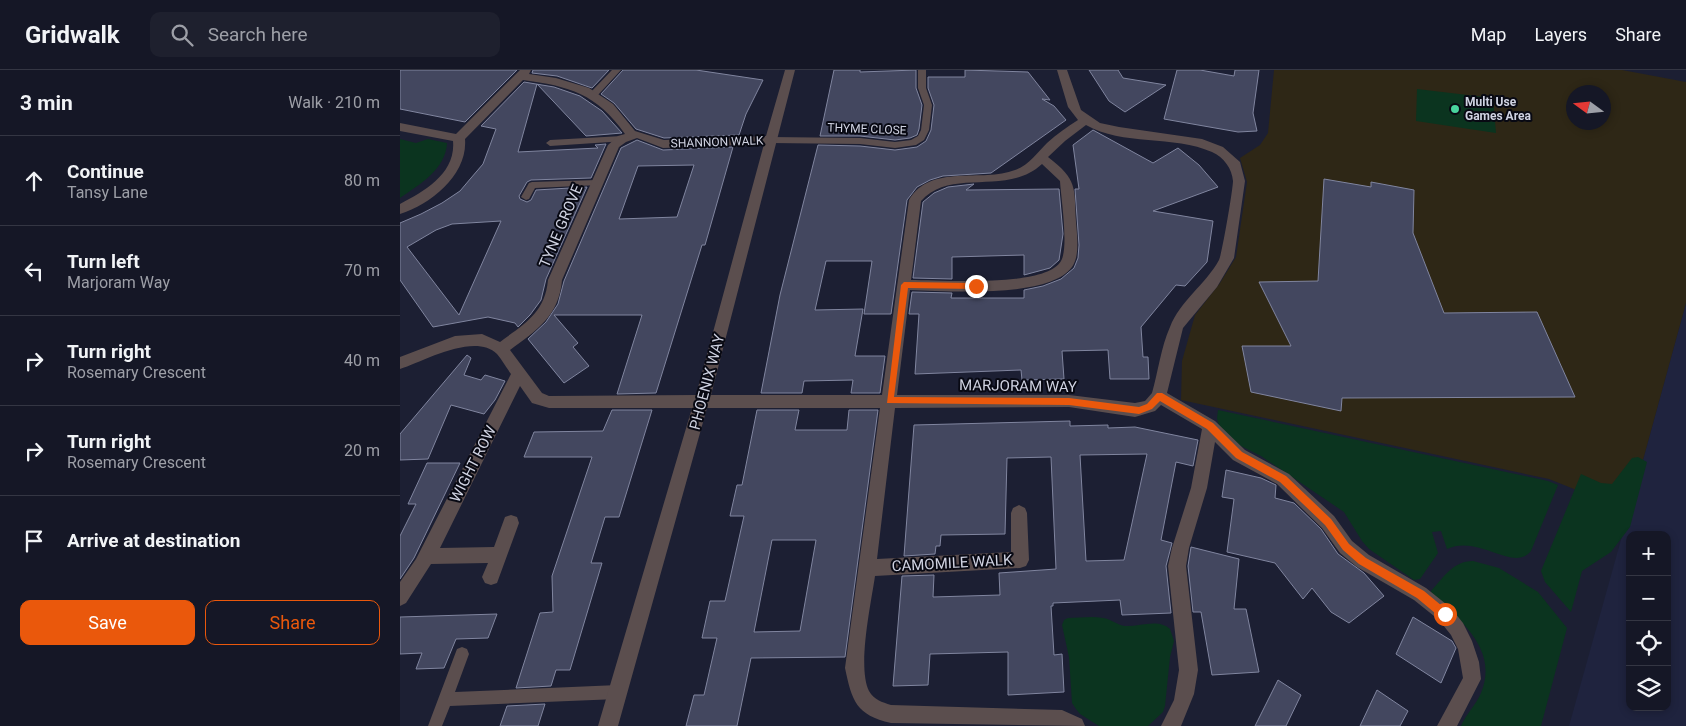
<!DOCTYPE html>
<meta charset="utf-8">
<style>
:root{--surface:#151726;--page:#1e202e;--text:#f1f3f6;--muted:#9d9fa7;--line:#343643;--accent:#ea580c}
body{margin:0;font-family:Roboto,sans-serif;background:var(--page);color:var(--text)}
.controls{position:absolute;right:15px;bottom:15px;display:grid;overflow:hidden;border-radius:10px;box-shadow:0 2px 8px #0003}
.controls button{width:45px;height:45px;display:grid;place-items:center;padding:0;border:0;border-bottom:1px solid var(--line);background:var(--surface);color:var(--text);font:25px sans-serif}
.compass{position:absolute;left:1166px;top:15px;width:45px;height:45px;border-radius:50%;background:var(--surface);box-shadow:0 2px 8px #0003;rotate:285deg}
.stop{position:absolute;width:15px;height:15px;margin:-11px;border:4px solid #ea580c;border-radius:50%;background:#fff}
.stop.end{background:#ea580c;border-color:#fff;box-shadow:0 1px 5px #0008}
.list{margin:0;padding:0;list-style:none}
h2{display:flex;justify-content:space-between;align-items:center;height:65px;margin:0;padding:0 20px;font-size:21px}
h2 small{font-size:16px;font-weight:400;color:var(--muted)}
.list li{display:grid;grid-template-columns:32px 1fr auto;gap:15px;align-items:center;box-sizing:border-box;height:90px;padding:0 20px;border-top:1px solid var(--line)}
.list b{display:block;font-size:19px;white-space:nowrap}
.list p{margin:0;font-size:16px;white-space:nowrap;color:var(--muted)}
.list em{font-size:16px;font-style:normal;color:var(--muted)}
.actions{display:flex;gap:10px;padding:15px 20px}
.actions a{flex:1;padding:11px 0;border:1px solid var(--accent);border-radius:10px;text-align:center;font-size:18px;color:var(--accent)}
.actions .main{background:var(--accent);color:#fff}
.icon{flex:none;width:28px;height:28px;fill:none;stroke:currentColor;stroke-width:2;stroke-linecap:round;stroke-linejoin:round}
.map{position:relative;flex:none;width:1286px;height:656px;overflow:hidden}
header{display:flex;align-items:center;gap:30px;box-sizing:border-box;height:70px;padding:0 25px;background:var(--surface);border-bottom:1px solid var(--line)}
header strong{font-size:24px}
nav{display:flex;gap:28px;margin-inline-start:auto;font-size:18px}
.search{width:350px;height:45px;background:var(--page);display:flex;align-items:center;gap:12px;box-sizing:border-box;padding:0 18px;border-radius:10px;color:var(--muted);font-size:19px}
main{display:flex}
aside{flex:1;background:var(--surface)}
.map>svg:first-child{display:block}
.built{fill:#1f233e;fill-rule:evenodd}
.education{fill:#2e2716;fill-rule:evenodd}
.green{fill:#0b341f}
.building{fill:#43475f;stroke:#80859f;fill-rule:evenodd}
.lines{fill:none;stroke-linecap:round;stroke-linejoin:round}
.lane{fill:#5b4e4e;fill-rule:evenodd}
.street{fill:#5b4e4e;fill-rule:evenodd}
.route{fill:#ea580c}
.poi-dot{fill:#48d49d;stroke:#080913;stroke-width:2}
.labels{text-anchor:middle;stroke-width:4;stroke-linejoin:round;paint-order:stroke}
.far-poi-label{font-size:12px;font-weight:bold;fill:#d0d3e2;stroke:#080913;text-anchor:start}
.far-street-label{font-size:12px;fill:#d0d3e2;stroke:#080913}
.street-label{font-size:15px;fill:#d0d3e2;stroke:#080913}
</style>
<header>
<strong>Gridwalk</strong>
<div class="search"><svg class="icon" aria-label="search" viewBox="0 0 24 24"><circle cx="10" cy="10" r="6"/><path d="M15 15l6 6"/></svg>Search here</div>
<nav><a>Map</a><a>Layers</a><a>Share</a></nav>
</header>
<main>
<aside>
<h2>3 min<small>Walk · 210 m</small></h2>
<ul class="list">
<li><svg class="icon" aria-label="ahead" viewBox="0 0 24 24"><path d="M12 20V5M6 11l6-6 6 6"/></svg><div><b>Continue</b><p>Tansy Lane</p></div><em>80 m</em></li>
<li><svg class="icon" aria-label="left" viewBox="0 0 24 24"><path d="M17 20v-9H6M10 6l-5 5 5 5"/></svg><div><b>Turn left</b><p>Marjoram Way</p></div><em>70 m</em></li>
<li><svg class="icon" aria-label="right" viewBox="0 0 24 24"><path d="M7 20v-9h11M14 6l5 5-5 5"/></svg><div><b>Turn right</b><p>Rosemary Crescent</p></div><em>40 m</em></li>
<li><svg class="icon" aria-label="right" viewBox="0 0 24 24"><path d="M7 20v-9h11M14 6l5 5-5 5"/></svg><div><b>Turn right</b><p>Rosemary Crescent</p></div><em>20 m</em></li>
<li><svg class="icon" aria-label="arrive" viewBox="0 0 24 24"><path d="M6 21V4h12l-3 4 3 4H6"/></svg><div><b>Arrive at destination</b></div></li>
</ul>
<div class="actions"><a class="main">Save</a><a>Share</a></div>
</aside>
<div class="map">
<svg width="1286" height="656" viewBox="0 0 1286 656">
<rect width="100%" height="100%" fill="#1c1f33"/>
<path class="built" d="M1286 233V656H1169L1229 441ZM1230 465H1267V637H1230Z"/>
<path class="education" d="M874 0H1222L1286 12V233L1229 441 1149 409 781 330 782 291 795 245 820 213 836 187 847 112 840 88 860 75 868 63ZM1174 22H1204V52H1174Z"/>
<path class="green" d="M1017 19 1093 28 1096 63 1016 51Z
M0 69 16 73 28 69 47 73C46 99 19 115 0 128Z
M818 340 1148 411 1158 415 1131 481C1114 503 1079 464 1047 479L1041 461 1032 462 1038 483 1020 509 1014 510 969 479 962 471 944 442 861 386 833 372 819 356 817 348Z
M1238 387 1247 392 1230 457 1211 482 1182 501 1171 542 1145 512 1141 501 1181 404 1201 413 1212 414 1232 388Z
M1073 491 1099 498 1138 522 1167 558 1141 656H1061C1066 644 1076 635 1081 623 1099 579 1060 550 1032 524L1031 521C1044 507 1053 491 1073 491Z
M668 548C679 548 692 546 703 548 711 549 717 555 725 556 739 557 758 548 770 559L774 571 770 587 765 636 763 642 748 656H699L680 644 676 639 672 633 669 587 662 555 664 550Z"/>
<path class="building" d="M0 0H117L65 52 0 39Z
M133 0H209L192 18 157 6 132 3Z
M223 0H296L363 10 346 44 339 65 264 68 236 59 214 33 201 24Z
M434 0H460V2L516 0V18L522 35 519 59 517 65 510 68 495 70 460 66H420Z
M565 0 628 2 650 30 642 29 654 36 666 50 591 103 543 106 530 110 517 117 507 130 491 244H464L472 191H426L415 240 463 239 455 286H485L480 323H451L453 310 404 311 402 323H361L380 225 418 75 460 76 495 80 517 77 526 71 531 60 534 35 528 18V7H565Z
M689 0H718L723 8 766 15 725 42 709 31Z
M777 0H800L834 6 835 0H859L853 43 857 61 838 62 764 49Z
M124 12 154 17 180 26 202 41 222 63 186 66 137 14 118 82 198 78 195 75 206 74 191 108 131 110 127 112 119 126 120 129 127 132 131 130 136 120 187 117 146 209 141 230 130 245 118 257 115 253 88 247 33 257 0 210V153L21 144 42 133 60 121 71 108 83 94 96 59 81 56ZM101 151 59 245 7 177 36 160 52 154Z
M693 60 753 93 778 78 799 95 818 117 753 141 813 151 807 192 785 216 776 215 741 257 743 287H748L749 309H710L708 280 662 281 664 309 622 310 621 300 515 304 519 244H509L512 222 552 223 551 228H624V220L643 216 661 209 674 198 678 188 679 175 675 119H679L673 75Z
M237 70 263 80 333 77 305 175H302L256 323 217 324 242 245H154L178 273 173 277 189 296 164 313 128 269 146 252 158 234 164 211 221 78ZM294 95 277 147 219 149 238 96Z
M924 109 971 117V112L1014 120 1013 163 1044 243 1137 242 1175 327 942 328 941 341 851 322 842 276H891L859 212 918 211Z
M574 114 566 120 659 119 663 164 659 190 650 198 624 205V185L552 187V209L513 208 523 132 534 123 548 117Z
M67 285 71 288 64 305 81 310 85 305 105 311 95 330 84 344 51 335 28 389 0 390V364Z
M212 340H252L219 447H205L191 493H202L170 600H156L151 616 116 618 140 543 153 542 152 506 192 387H124L134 362 203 361Z
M357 340H399L395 360H447L449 340H478L445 587 351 588 337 656H286L294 625H304L317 568H302L310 531H325L344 446H330L337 415H342ZM372 470H416L400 561 354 562Z
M670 351V356L708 355V358L735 357 798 370 793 396 776 392 761 470 772 473 766 496 771 543 722 545 720 530 653 533V536H651L654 585 662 584 664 622 608 625V582L530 584 528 615 493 616 502 506 534 505 533 527 600 525 599 503 656 499 651 387 607 388 605 464 541 465 540 476H536L535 484 504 486 514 355ZM747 384 724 490 686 491 680 385Z
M27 393H60L14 488 0 509V466L16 434H8Z
M826 400 861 408 876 415 875 428 894 433 921 459 938 484 964 503 984 526 949 553 931 542 912 518 903 529 875 493 827 482 834 429 822 427Z
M791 477 839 489 834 539H846L859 602 812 605 801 542H793L788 496Z
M97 544 88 568 56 569 44 598 16 599 22 583 0 584V547Z
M1013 547 1052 571 1056 578 1041 613 996 584Z
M878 610 901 625 886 656H855Z
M977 620 1008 641 1000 656H960Z
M145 634 138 656H100L107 636Z"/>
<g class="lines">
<path class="lane" d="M212 0H221L197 26H191V22Z
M518 0H526V18L532 35 529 60 524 70 516 75 495 78 460 74 370 73 366 70 370 67 460 68 495 72 511 70 518 66 521 60 524 35 518 18Z
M222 66 225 67V71L150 76 146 73 150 70Z
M197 110 202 113 200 115 135 118 129 129 126 130 121 127 129 113 132 112Z
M62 577 67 579 69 584 55 622 218 615 223 617 225 622 223 627 218 629 50 636 42 656H28L57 579Z"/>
<path class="street" d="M120 0H131L129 4 156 8 189 18 213 34 235 61 264 70 366 66 385 0H395L311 325H482L509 130C531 93 582 113 615 100 629 95 637 83 647 73 657 64 667 57 678 50L668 37 657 0H667L681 40 700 53 719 57 802 69 823 77 840 92 845 111 834 188 817 217 783 258 767 323 815 351 845 380 889 404 934 446 952 471 969 485 1026 518 1051 538 1063 553 1072 571 1079 592 1081 609 1057 656H1037L1063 608 1058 579 1051 565 1039 550 1014 530 957 497 940 483 922 458 877 414 833 390 815 372 807 418 789 478 786 496 798 600 794 624 781 656H761L774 630 779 600 768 496 772 478 791 418 802 359 761 335 755 341 735 347 669 337 495 338 477 489 611 482V443L613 438 619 435 625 438 627 443 629 490 626 496 620 498 475 506C471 534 457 597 469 621 474 630 482 632 491 635L662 640 682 649 685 656 491 653C456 645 452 631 445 598L480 338H307L218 656H198L292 338H149L132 333 120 316 40 478 94 477 105 447 111 445 117 447 119 453 97 513 91 515 85 513 82 507 88 493 31 494 6 533 0 536V512L16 489 111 304C106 297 102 290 97 284 75 262 24 291 0 299V287L55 266 82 264 100 272C124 254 145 243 148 210L208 75 218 66 225 64C197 24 169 16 123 10L65 69C68 104 32 134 0 144V134C25 121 56 103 53 71L0 61V53L56 64ZM686 55C722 76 774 65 812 82 824 87 832 99 833 111 833 119 822 184 819 190 806 214 780 231 770 257 761 277 758 302 752 323L745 331 735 333 669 325H497L510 220C547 221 649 229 672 197 680 186 677 165 676 152 674 117 678 110 648 87L665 71ZM237 68 263 78 364 74 296 325 149 326 142 323 110 280C137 260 159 246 162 210L219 77 226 72ZM642 94 660 111C661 128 669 177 661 191 646 218 540 210 511 210L521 131C551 97 607 127 642 94Z"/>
</g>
<path class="route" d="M504 212 576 213 580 216 576 219 508 218 494 327 669 328 739 337 747 334 757 323H762L813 353 842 382 886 406 931 449 949 474 966 488 1024 521 1048 541V548H1041L1017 528 959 494 943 480 925 455 880 412 836 388 807 359 760 331 752 339 739 344 669 335 487 333 501 215Z"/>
<circle class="poi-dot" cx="1055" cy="39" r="5"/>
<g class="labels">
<g class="far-poi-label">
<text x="1065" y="36">Multi Use<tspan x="1065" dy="14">Games Area</tspan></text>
</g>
<g class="far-street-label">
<text transform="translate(467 59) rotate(2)" y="4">THYME CLOSE</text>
<text transform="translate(317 72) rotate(-2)" y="4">SHANNON WALK</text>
</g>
<g class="street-label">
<text transform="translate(161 156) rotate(-67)" y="5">TYNE GROVE</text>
<text transform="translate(307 312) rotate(-75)" y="5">PHOENIX WAY</text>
<text transform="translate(618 316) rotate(1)" y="5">MARJORAM WAY</text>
<text transform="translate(73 394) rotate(-63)" y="5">WIGHT ROW</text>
<text transform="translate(552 493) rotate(-3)" y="5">CAMOMILE WALK</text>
</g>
</g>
</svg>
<div class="controls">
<button>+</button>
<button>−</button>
<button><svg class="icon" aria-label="locate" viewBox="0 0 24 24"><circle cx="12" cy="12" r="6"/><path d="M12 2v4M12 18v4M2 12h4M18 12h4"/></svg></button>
<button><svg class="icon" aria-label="layers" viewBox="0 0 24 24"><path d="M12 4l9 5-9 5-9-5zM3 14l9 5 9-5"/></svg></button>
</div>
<svg class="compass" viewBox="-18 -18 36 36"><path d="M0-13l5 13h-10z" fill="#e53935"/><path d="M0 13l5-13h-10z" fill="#9d9fa7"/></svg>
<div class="stop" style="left:1045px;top:544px"></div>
<div class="stop end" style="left:576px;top:216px"></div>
</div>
</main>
